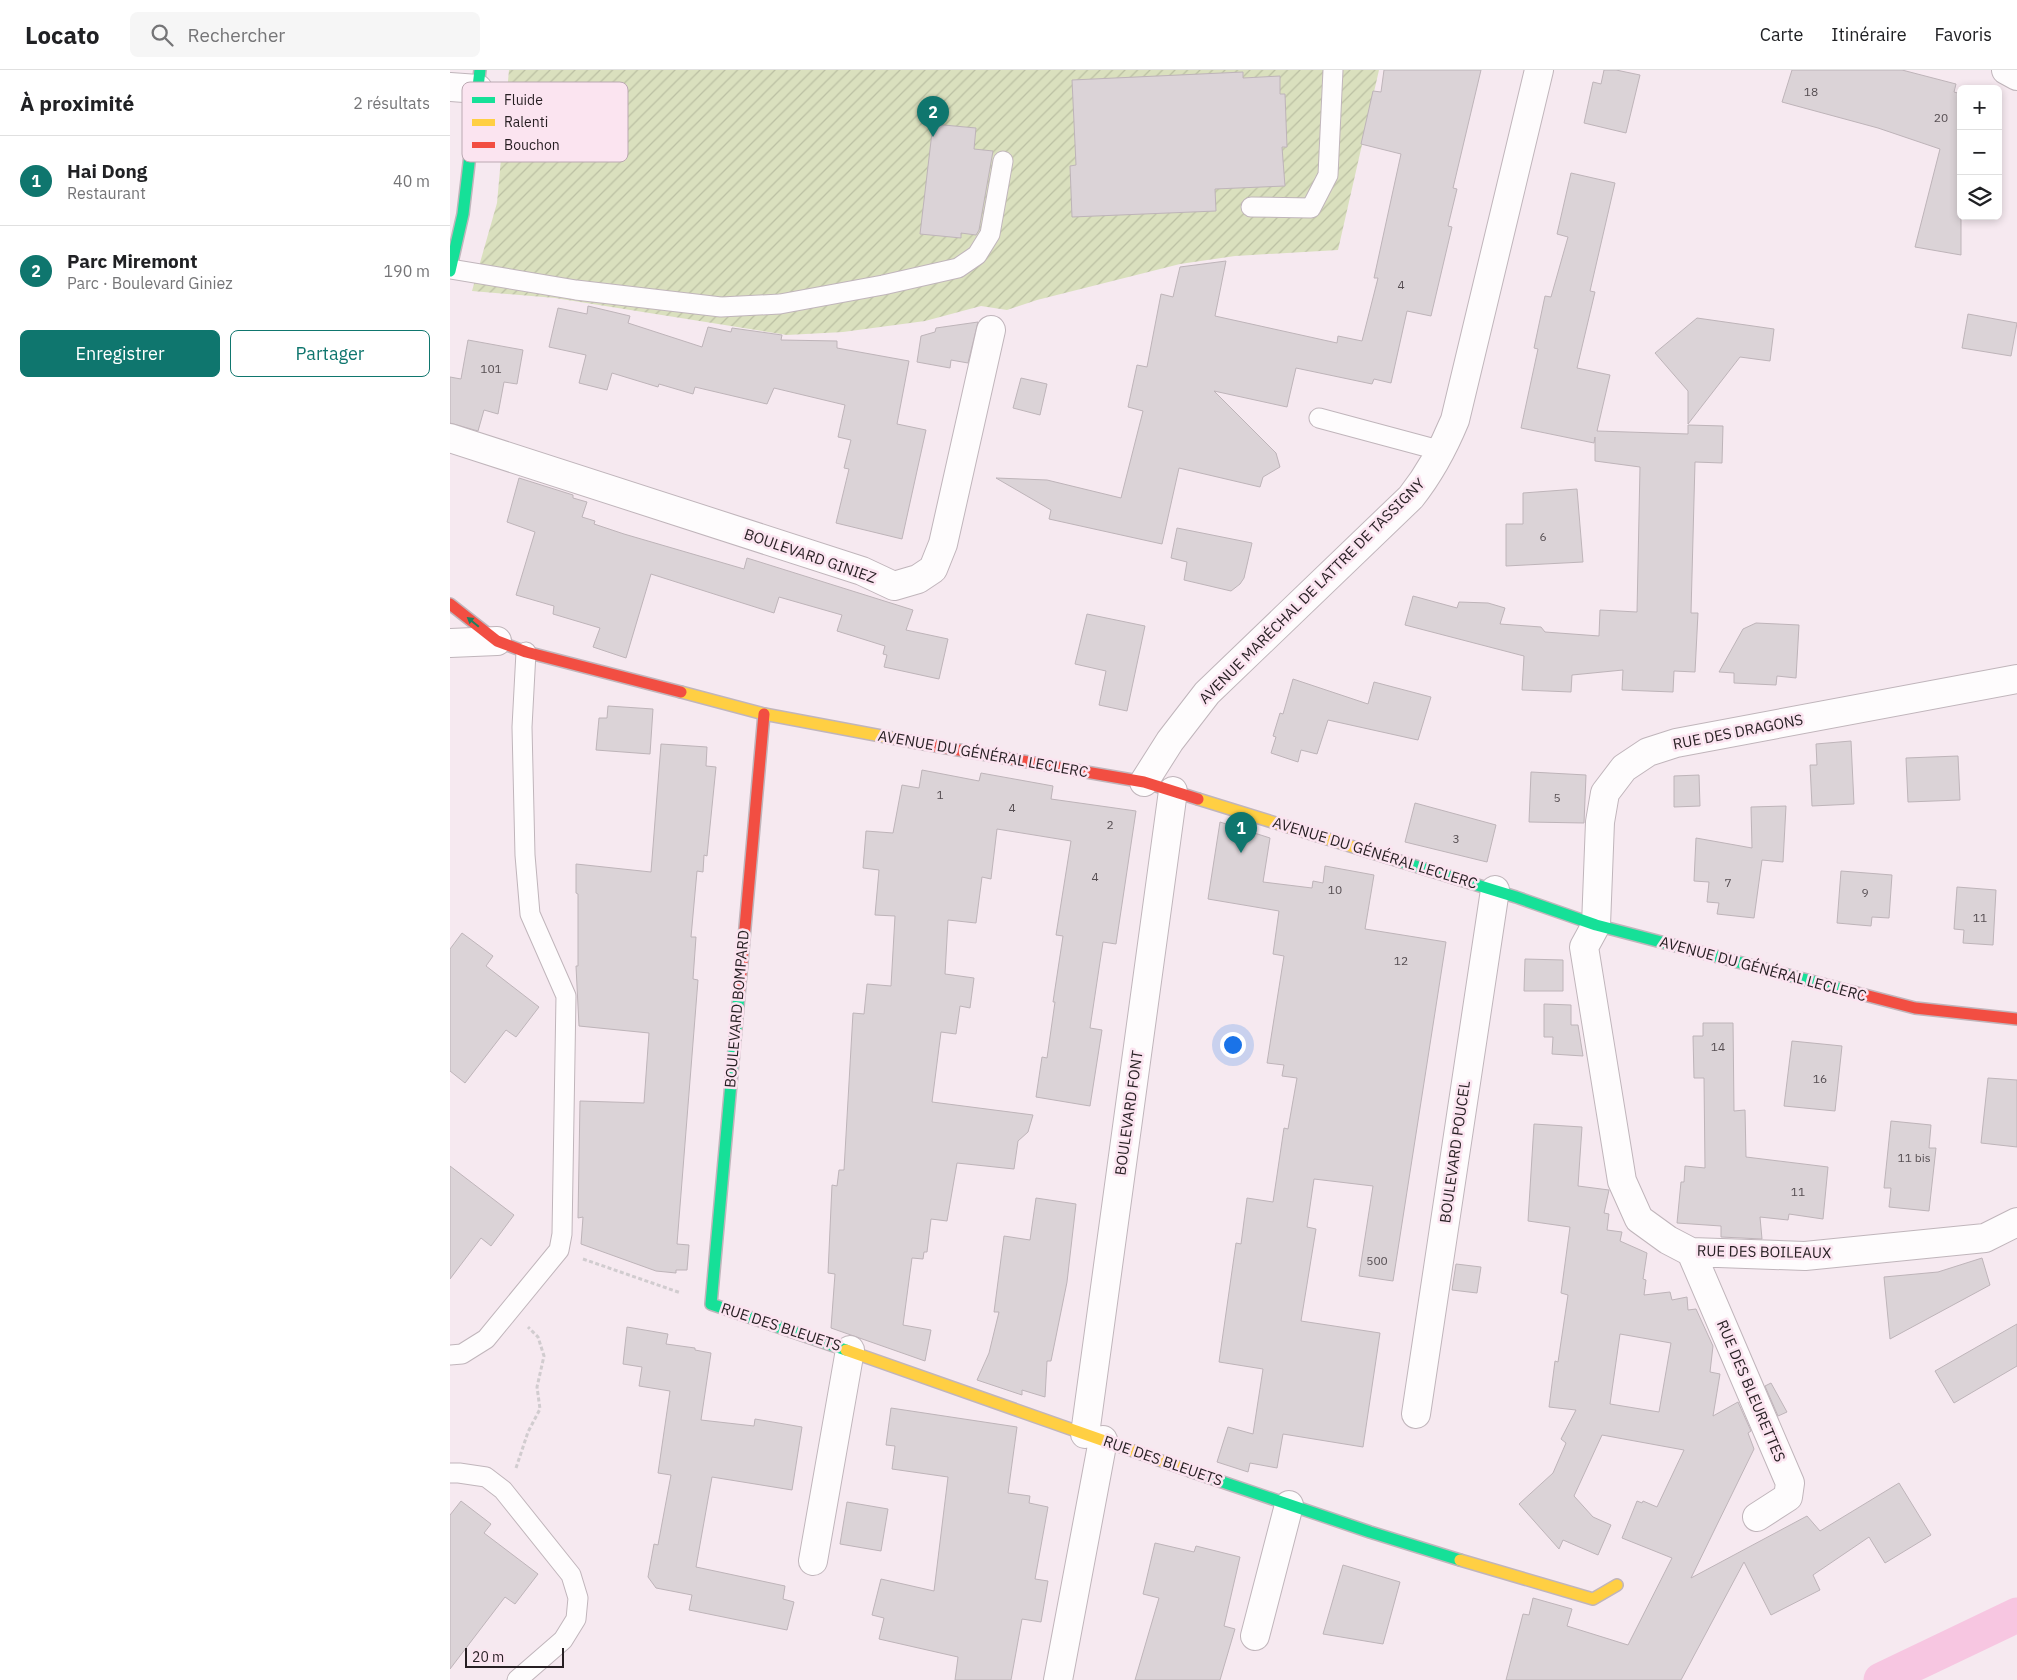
<!DOCTYPE html>
<html lang="fr">
<meta charset="utf-8">
<style>
:root{--surface:#fff;--page:#f6f6f6;--text:#202124;--muted:#757577;--line:#e0e0e0;--accent:#0f766e}
body{margin:0;font-family:"IBM Plex Sans",sans-serif;background:var(--page);color:var(--text)}
.controls{position:absolute;right:15px;top:15px;display:grid;overflow:hidden;border-radius:8px;box-shadow:0 2px 8px #0003}
.controls button{width:45px;height:45px;display:grid;place-items:center;padding:0;border:0;border-bottom:1px solid var(--line);background:var(--surface);color:var(--text);font:25px sans-serif}
.scale{position:absolute;left:15px;bottom:12px;width:99px;box-sizing:border-box;padding-left:5px;border:2px solid #271f23;border-top:0;font-size:14px;line-height:18px;white-space:nowrap;color:#271f23;-webkit-text-stroke:4px #fbe4f0;paint-order:stroke}
.you{position:absolute;left:782px;top:974px;width:18px;height:18px;margin:-12px;border:4px solid #fff;border-radius:50%;background:#1a73e8;box-shadow:0 0 0 8px #1a73e833}
.badge{display:grid;place-items:center;width:32px;height:32px;border-radius:50%;background:var(--accent);color:#fff;font-size:16px;font-weight:700}
.pin{position:absolute;translate:-50% -41px;filter:drop-shadow(0 1px 2px #0008)}
.pin::after{content:'';position:absolute;top:26px;width:18px;height:15px;background:inherit;clip-path:polygon(0 0,100% 0,50% 100%)}
.list{margin:0;padding:0;list-style:none}
h2{display:flex;justify-content:space-between;align-items:center;height:65px;margin:0;padding:0 20px;font-size:21px}
h2 small{font-size:16px;font-weight:400;color:var(--muted)}
.list li{display:grid;grid-template-columns:32px 1fr auto;gap:15px;align-items:center;box-sizing:border-box;height:90px;padding:0 20px;border-top:1px solid var(--line)}
.list b{display:block;font-size:19px;white-space:nowrap}
.list p{margin:0;font-size:16px;white-space:nowrap;color:var(--muted)}
.list em{font-size:16px;font-style:normal;color:var(--muted)}
.actions{display:flex;gap:10px;padding:15px 20px}
.actions a{flex:1;padding:11px 0;border:1px solid var(--accent);border-radius:8px;text-align:center;font-size:18px;color:var(--accent)}
.actions .main{background:var(--accent);color:#fff}
.icon{flex:none;width:28px;height:28px;fill:none;stroke:currentColor;stroke-width:2;stroke-linecap:round;stroke-linejoin:round}
.map{position:relative;flex:none;width:1567px;height:1610px;overflow:hidden}
header{display:flex;align-items:center;gap:30px;box-sizing:border-box;height:70px;padding:0 25px;background:var(--surface);border-bottom:1px solid var(--line)}
header strong{font-size:24px}
nav{display:flex;gap:28px;margin-inline-start:auto;font-size:18px}
.search{width:350px;height:45px;background:var(--page);display:flex;align-items:center;gap:12px;box-sizing:border-box;padding:0 18px;border-radius:8px;color:var(--muted);font-size:19px}
main{display:flex}
aside{flex:1;background:var(--surface)}
.map>svg:first-child{display:block}
.garden{fill:url(#garden-furrows)}
.lines{fill:none;stroke-linecap:round;stroke-linejoin:round}
.canal{stroke:#f7c6e1;stroke-width:35}
.building{fill:#dbd3d7;stroke:#beb4b9;fill-rule:evenodd}
.lane-casing{stroke:#c0b5bb;stroke-width:21}
.street-casing{stroke:#c0b5bb;stroke-width:30}
.fast-casing{stroke:#c0b5bb;stroke-width:14}
.slow-casing{stroke:#c0b5bb;stroke-width:14}
.jam-casing{stroke:#c0b5bb;stroke-width:14}
.path{stroke:#d1cccf;stroke-width:3;stroke-dasharray:4 2.5;stroke-linecap:butt}
.lane{stroke:#fefcfd;stroke-width:19}
.street{stroke:#fefcfd;stroke-width:28}
.fast{stroke:#16e098;stroke-width:11}
.slow{stroke:#ffcf43;stroke-width:11}
.jam{stroke:#f24e42;stroke-width:11}
.oneway{fill:#1e805e}
.labels{text-anchor:middle;stroke-width:5;stroke-linejoin:round;paint-order:stroke}
.number-label{font-size:12px;fill:#564e52}
.street-label{font-size:15px;fill:#271f23;stroke:#fbe4f0}
.key{fill:#fbe4f0;stroke:#bba9b2;stroke-width:1}
.key-label{font-size:14px;fill:#271f23}
</style>
<header>
<strong>Locato</strong>
<div class="search"><svg class="icon" aria-label="search" viewBox="0 0 24 24"><circle cx="10" cy="10" r="6"/><path d="M15 15l6 6"/></svg>Rechercher</div>
<nav><a>Carte</a><a>Itinéraire</a><a>Favoris</a></nav>
</header>
<main>
<aside>
<h2>À proximité<small>2 résultats</small></h2>
<ul class="list">
<li><span class="badge">1</span><div><b>Hai Dong</b><p>Restaurant</p></div><em>40 m</em></li>
<li><span class="badge">2</span><div><b>Parc Miremont</b><p>Parc · Boulevard Giniez</p></div><em>190 m</em></li>
</ul>
<div class="actions"><a class="main">Enregistrer</a><a>Partager</a></div>
</aside>
<div class="map">
<svg width="1567" height="1610" viewBox="0 0 1567 1610">
<defs>
<pattern id="garden-furrows" width="10" height="10" patternUnits="userSpaceOnUse" patternTransform="scale(1.25)"><rect width="10" height="10" fill="#dae0be"/><path d="M-1 1l2-2M0 10L10 0M9 11l2-2" fill="none" stroke="#bbc0a3"/></pattern>
</defs>
<rect width="100%" height="100%" fill="#f6e9f0"/>
<path class="garden" d="M59 0H929L888 180 785 186 730 194 587 230 557 240 531 236 475 251 393 262 337 265 105 228 22 221 47 133Z"/>
<g class="lines">
<path class="canal" d="M1431 1610 1567 1545"/>
</g>
<path class="building" d="M934 0H1031L1003 118 1007 119 998 156 1002 157 981 246 957 241 941 313 924 309 922 314 846 298 837 337 764 321 826 383 830 397 813 407 810 417 729 398 712 474 599 449 601 440 546 408 597 410 671 428 693 341 678 337 687 295 697 297 711 224 723 227 730 197 776 191 765 246 887 273 888 266 912 271 928 208H924L951 84 911 74 923 21 931 22Z
M1154 0H1166L1190 5 1176 63 1134 53 1143 12 1151 14Z
M1342 0H1452L1506 14 1504 22 1511 24V185L1465 177 1490 79 1428 58 1332 32Z
M793 2V8L830 6V24H835L837 77H832L835 116 765 119 766 141 622 147 620 96 626 95 622 10Z
M483 54 526 58 524 79 543 81 529 160 526 165 511 163V168L470 164Z
M1121 103 1165 113 1140 221 1145 222 1127 298 1160 305 1147 361 1238 364V355L1273 356 1272 393 1245 392 1241 543H1248L1245 602 1224 601 1223 622 1172 620 1173 600 1122 605 1121 622 1072 620 1074 586 955 555 963 526 1007 538 1009 532 1038 533 1055 538 1050 554 1091 557 1095 562 1149 566 1150 540 1187 542 1190 397 1145 391V367L1144 373 1071 358 1088 279 1084 278 1095 226 1101 227 1118 167 1107 164Z
M138 236 180 246 178 253 252 277 258 257 281 262 282 258 332 265 331 270 387 271V278L459 291 447 354 476 360 452 469 386 453 399 399 394 398 401 370 388 367 395 335 324 318 317 334 245 317 243 324 209 314 208 317 162 303 157 320 129 313 136 285 99 277 108 238 137 244Z
M1518 244 1567 253 1561 286 1512 278Z
M1247 248 1324 259 1320 291 1290 287 1238 354V321L1205 283Z
M528 252 518 293 501 290 500 298 467 292 471 266 485 262 486 258Z
M18 270 73 280 67 314 54 312 48 344 34 340 28 361 0 353V307L11 309Z
M571 308 597 314 590 345 563 338Z
M69 408 123 425V428L137 432 132 447 145 451 144 454 174 464 294 499 297 488 463 540 456 560 498 569 489 609 434 597 437 585 433 584 435 576 387 561 392 545 329 527 324 543 201 504 176 588 143 577 150 558 103 544 104 536 66 525 85 462 57 452Z
M1127 419 1133 492 1056 496V454H1073V423Z
M727 458 802 473 794 508 790 514 781 521 734 510 737 492 721 488Z
M637 544 695 556 677 641 649 635 656 601 625 594Z
M1306 553 1349 555 1346 608 1327 606 1326 615 1284 613V603L1269 602 1293 559Z
M843 609 918 634 924 612 981 627 968 670 878 650 867 684 851 680 848 692 821 683 826 667 823 666 830 643 833 644Z
M158 636 203 639 200 684 146 680 149 648H157Z
M1401 671 1404 734 1362 736 1360 695H1367L1366 674Z
M211 674 257 677 256 696 266 697 257 786 254 785 253 802 247 801 241 867H246L243 909 248 910 227 1174 239 1175 237 1200H226V1203L206 1201 131 1174 133 1147 128 1148 130 1031 194 1033 199 963 129 956 126 896H128V824L126 823V794L201 802Z
M1508 686 1510 730 1458 732 1456 688Z
M472 700 529 711 531 703 603 716 601 729 686 741 666 874 653 872 640 958 652 960 640 1036 586 1027 592 987 597 988 605 932H603L613 866 606 865 621 771 547 759 541 809 532 807 526 853 498 850 495 904 524 908 520 938 510 936 506 964 491 962 482 1032 583 1045 578 1062 568 1071 564 1099 507 1093 497 1151 481 1149 477 1182H474L473 1189 462 1188 453 1255 481 1260 475 1291 381 1258 385 1204 378 1203 382 1115 387 1116 389 1100H394L403 943 414 944 417 914 441 916 445 846 425 845 429 800 413 798 416 761 443 763 452 715 469 718Z
M1081 702 1136 705 1134 753 1079 752Z
M1249 705 1250 736 1224 737V706Z
M965 733 1046 755 1037 792 955 772Z
M1336 736 1333 792 1312 790 1304 848 1267 844 1269 833 1257 832 1259 812 1244 811 1246 768 1302 778 1301 737Z
M770 752 820 768 813 812 862 818 863 811 873 813 875 796 924 805 915 859 996 872 943 1211 909 1206 923 1116 864 1109 857 1157 866 1159 851 1251 930 1263 913 1377 833 1364 827 1398 800 1393 798 1402 767 1392 778 1357 803 1364 813 1299 769 1292 786 1173 791 1174 797 1128 823 1132 834 1058 838 1059 847 1008 832 1006 834 995 817 993 834 886 823 884 829 841 758 829Z
M1391 801 1442 805 1439 848 1422 847 1421 856 1387 853Z
M1507 817 1546 820 1543 875 1513 873 1514 860 1504 859Z
M12 863 43 886 36 896 89 937 66 967 56 960 15 1013 0 1001V879Z
M1075 889 1113 890V921H1074Z
M1094 934 1121 935V955H1128L1133 986 1102 984 1103 967H1094Z
M1253 953H1283L1284 1041 1295 1040 1296 1087 1378 1097 1373 1149 1339 1144 1338 1150 1310 1147 1312 1169 1271 1167V1156L1227 1153 1231 1112H1234L1235 1096 1255 1098 1254 1008H1244L1243 966H1253Z
M1342 971 1392 976 1385 1041 1334 1036Z
M1538 1008 1567 1010V1077L1531 1073Z
M1441 1051 1481 1055 1479 1078H1486L1479 1141 1439 1137 1441 1118H1434Z
M1084 1054 1132 1057 1128 1116 1159 1120 1154 1143 1159 1144 1157 1160 1172 1162 1170 1171 1197 1183 1193 1209 1196 1210 1194 1225 1220 1222 1222 1230 1237 1227 1238 1240 1246 1239 1263 1276 1260 1302 1270 1304 1263 1346 1288 1332 1301 1361 1298 1363 1304 1379 1241 1508 1357 1446 1370 1461 1449 1413 1481 1465 1435 1493 1419 1467 1363 1505 1370 1520 1321 1545 1294 1492 1231 1610H1056L1073 1544 1079 1545 1083 1528 1122 1539 1117 1556 1178 1575 1222 1488 1172 1468 1187 1431 1192 1433 1193 1431 1207 1437 1234 1380 1152 1365 1124 1426 1143 1447 1161 1455 1148 1485 1113 1470 1109 1479 1069 1434 1103 1403 1116 1373 1111 1369 1126 1340 1099 1337 1105 1291 1108 1292 1118 1225 1111 1223 1120 1157 1078 1151ZM1170 1264 1221 1273 1209 1342 1160 1334Z
M0 1096 64 1145 41 1176 31 1168 0 1209Z
M586 1128 626 1134 617 1212 601 1291H597L595 1327 572 1320V1325L527 1310 539 1283 549 1242H544L554 1166 580 1170Z
M1532 1188 1540 1215 1440 1269 1434 1207 1488 1202Z
M1006 1194 1031 1197 1027 1223 1002 1220Z
M1567 1254V1296L1504 1333 1485 1301Z
M177 1257 218 1264 216 1274 245 1278V1280L261 1283 251 1350 304 1356 305 1349 352 1357 342 1420 262 1407 246 1497 335 1516 333 1529 344 1532 337 1560 239 1540 242 1525 206 1518 198 1507 204 1474 208 1475 221 1405 208 1403 220 1321 189 1316 192 1297 173 1294Z
M1321 1313 1337 1342 1328 1346 1315 1316Z
M441 1338 567 1357 558 1423 580 1426 579 1433 598 1437 585 1509 598 1511 591 1552 572 1549 561 1610H505L508 1587 429 1569 434 1548 422 1545 431 1509 484 1521 498 1407 442 1399 445 1376 436 1375Z
M11 1431 41 1454 34 1463 88 1504 65 1534 55 1527 0 1599V1445Z
M397 1432 438 1439 431 1481 390 1474Z
M705 1473 744 1482 746 1476 790 1487 774 1556 785 1559 770 1610H685L709 1528 693 1524Z
M893 1495 950 1512 933 1574 873 1564Z"/>
<g class="lines">
<defs>
<path id="lane" d="M801 137 861 138 878 105 883 0
M1 199 126 220 271 237 330 234 433 215 508 198 527 185 540 164 553 91
M869 348 992 381
M0 1285 12 1284 36 1269 109 1180 112 1164 116 926 80 844 75 785 72 657 76 582
M0 1403H9L36 1407 53 1420 121 1505 128 1528 126 1549 113 1570 67 1610"/>
<path id="street" d="M1556 0 1567 6
M0 17 28 19
M0 368 412 501 444 516 468 509 483 499 493 474 541 260
M0 573 47 571
M1567 609 1226 673 1198 682 1174 698 1155 723 1150 752 1146 855 1134 877 1172 1111 1189 1149 1218 1170 1241 1182 1355 1186 1535 1168 1567 1152
M694 712 720 671 757 623 961 427C980 403 993 379 1005 350L1089 0
M1241 1182 1340 1413 1338 1427 1307 1447
M966 1344 1045 820
M635 1364 723 721
M363 1491 400 1280
M805 1566 839 1435
M608 1610 653 1370"/>
<path id="fast" d="M0 201 13 144 30 0
M949 791 1066 827 1146 855 1403 922
M289 925 261 1234 396 1280
M740 1401 920 1462 1010 1490"/>
<path id="slow" d="M231 622 314 644 474 674
M748 729 949 791
M396 1280 740 1401
M1010 1490 1143 1529 1167 1515"/>
<path id="jam" d="M0 534 47 571 76 582 231 622
M474 674 694 712 748 729
M1403 922 1465 938 1567 949
M289 925 314 644"/>
</defs>
<use href="#lane" class="lane-casing"/>
<use href="#street" class="street-casing"/>
<use href="#fast" class="fast-casing"/>
<use href="#slow" class="slow-casing"/>
<use href="#jam" class="jam-casing"/>
<path class="path" d="M133 1189 231 1223
M66 1398 78 1362 90 1339 87 1317 94 1286 88 1267 78 1257"/>
<use href="#lane" class="lane"/>
<use href="#street" class="street"/>
<use href="#fast" class="fast"/>
<use href="#slow" class="slow"/>
<use href="#jam" class="jam"/>
</g>
<defs><path id="oneway-solid" d="M-6-.8H1V-3.2L6.5 0L1 3.2V.8H-6Z" transform="scale(1.25)"/></defs>
<use class="oneway" href="#oneway-solid" transform="translate(23 552) rotate(-141)"/>
<g class="labels">
<g class="number-label">
<text x="1361" y="26">18</text>
<text x="1491" y="52">20</text>
<text x="951" y="219">4</text>
<text x="41" y="303">101</text>
<text x="1093" y="471">6</text>
<text x="490" y="729">1</text>
<text x="1107" y="732">5</text>
<text x="562" y="742">4</text>
<text x="660" y="759">2</text>
<text x="1006" y="773">3</text>
<text x="645" y="811">4</text>
<text x="1278" y="817">7</text>
<text x="885" y="824">10</text>
<text x="1415" y="827">9</text>
<text x="1530" y="852">11</text>
<text x="951" y="895">12</text>
<text x="1268" y="981">14</text>
<text x="1370" y="1013">16</text>
<text x="1464" y="1092">11 bis</text>
<text x="1348" y="1126">11</text>
<text x="927" y="1195">500</text>
</g>
<g class="street-label">
<text transform="translate(360 486) rotate(19)" y="5">BOULEVARD GINIEZ</text>
<text transform="translate(862 521) rotate(-45)" y="5">AVENUE MARÉCHAL DE LATTRE DE TASSIGNY</text>
<text transform="translate(1288 662) rotate(-11)" y="5">RUE DES DRAGONS</text>
<text transform="translate(533 684) rotate(10)" y="5">AVENUE DU GÉNÉRAL LECLERC</text>
<text transform="translate(925 783) rotate(17)" y="5">AVENUE DU GÉNÉRAL LECLERC</text>
<text transform="translate(1313 899) rotate(15)" y="5">AVENUE DU GÉNÉRAL LECLERC</text>
<text transform="translate(287 939) rotate(-85)" y="5">BOULEVARD BOMPARD</text>
<text transform="translate(679 1043) rotate(-82)" y="5">BOULEVARD FONT</text>
<text transform="translate(1005 1082) rotate(-82)" y="5">BOULEVARD POUCEL</text>
<text transform="translate(1314 1182) rotate(1)" y="5">RUE DES BOILEAUX</text>
<text transform="translate(331 1257) rotate(18)" y="5">RUE DES BLEUETS</text>
<text transform="translate(1301 1321) rotate(67)" y="5">RUE DES BLEURETTES</text>
<text transform="translate(713 1391) rotate(19)" y="5">RUE DES BLEUETS</text>
</g>
</g>
<rect x="12" y="12" width="166" height="80" rx="8" class="key"/>
<rect x="22" y="27" width="23" height="6" fill="#16e098"/>
<rect x="22" y="49" width="23" height="7" fill="#ffcf43"/>
<rect x="22" y="72" width="23" height="6" fill="#f24e42"/>
<g class="key-label">
<text x="54" y="35">Fluide</text>
<text x="54" y="57">Ralenti</text>
<text x="54" y="80">Bouchon</text>
</g>
</svg>
<div class="controls">
<button>+</button>
<button>−</button>
<button><svg class="icon" aria-label="layers" viewBox="0 0 24 24"><path d="M12 4l9 5-9 5-9-5zM3 14l9 5 9-5"/></svg></button>
</div>
<div class="scale">20 m</div>
<div class="you"></div>
<div class="pin badge" style="left:791px;top:783px">1</div>
<div class="pin badge" style="left:483px;top:67px">2</div>
</div>
</main>
